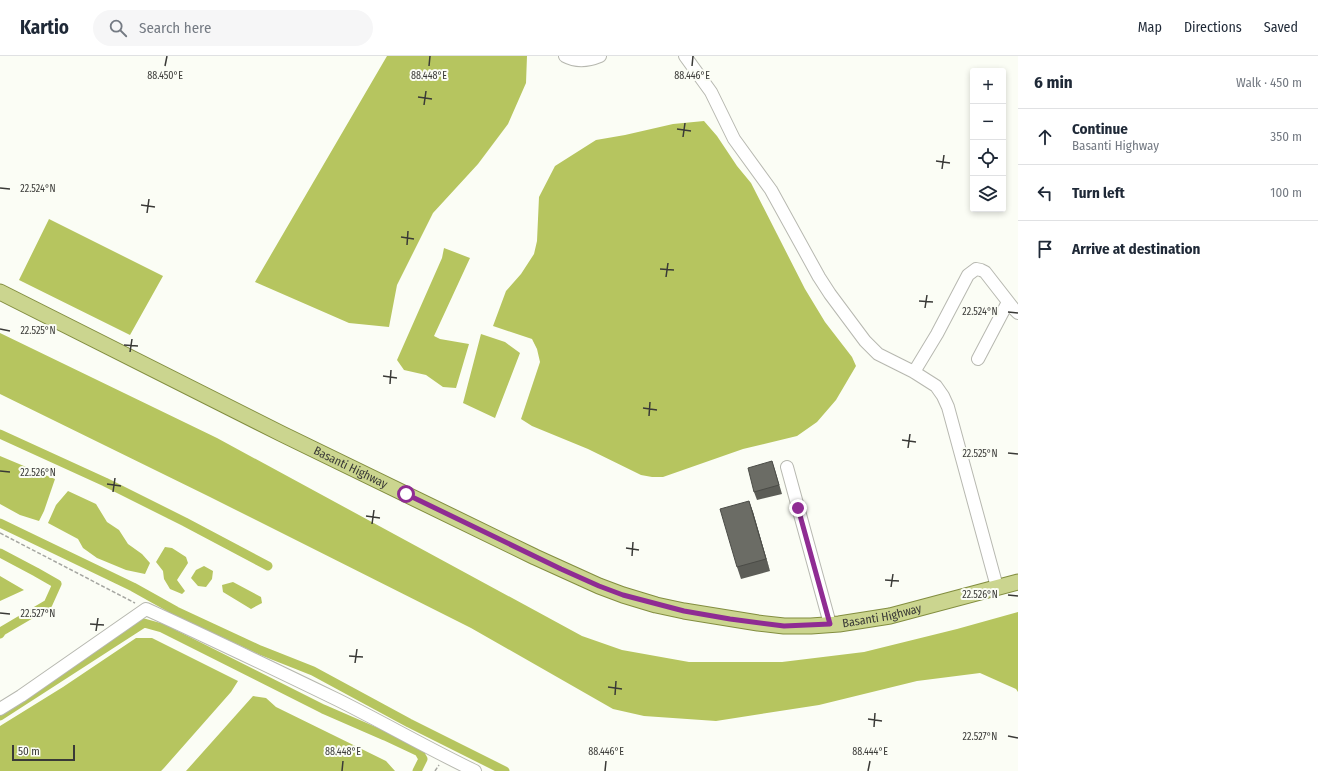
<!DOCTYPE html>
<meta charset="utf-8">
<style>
:root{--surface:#fff;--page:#f6f6f7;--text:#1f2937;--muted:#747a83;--line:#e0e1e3}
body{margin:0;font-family:"Fira Sans Condensed",sans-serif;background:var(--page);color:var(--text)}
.controls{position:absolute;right:12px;top:12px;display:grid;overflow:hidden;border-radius:4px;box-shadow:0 2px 6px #0003}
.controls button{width:36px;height:36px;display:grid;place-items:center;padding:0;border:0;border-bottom:1px solid var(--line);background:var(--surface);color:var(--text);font:20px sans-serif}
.scale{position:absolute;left:12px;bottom:10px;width:63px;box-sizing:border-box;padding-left:4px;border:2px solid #3a3a37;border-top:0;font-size:11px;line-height:14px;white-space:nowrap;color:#3a3a37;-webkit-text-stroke:3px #fbfdf5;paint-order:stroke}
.stop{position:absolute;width:12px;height:12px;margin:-9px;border:3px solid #8f2c93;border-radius:50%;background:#fff}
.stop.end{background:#8f2c93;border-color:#fff;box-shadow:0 1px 4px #0008}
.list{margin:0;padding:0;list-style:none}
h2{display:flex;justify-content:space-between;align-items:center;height:52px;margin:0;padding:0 16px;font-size:17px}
h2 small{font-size:13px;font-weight:400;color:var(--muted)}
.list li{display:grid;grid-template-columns:26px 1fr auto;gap:12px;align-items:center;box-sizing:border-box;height:56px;padding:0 16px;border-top:1px solid var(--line)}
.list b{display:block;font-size:15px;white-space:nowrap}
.list p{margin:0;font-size:13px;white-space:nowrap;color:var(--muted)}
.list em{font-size:13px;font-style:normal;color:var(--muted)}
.icon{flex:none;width:22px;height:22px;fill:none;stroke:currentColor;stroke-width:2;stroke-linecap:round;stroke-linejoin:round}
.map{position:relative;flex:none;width:1018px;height:715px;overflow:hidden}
header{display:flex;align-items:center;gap:24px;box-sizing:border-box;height:56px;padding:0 20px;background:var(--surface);border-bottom:1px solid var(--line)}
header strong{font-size:19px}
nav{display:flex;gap:22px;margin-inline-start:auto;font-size:14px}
.search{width:280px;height:36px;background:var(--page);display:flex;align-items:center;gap:10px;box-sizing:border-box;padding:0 14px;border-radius:22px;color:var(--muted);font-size:15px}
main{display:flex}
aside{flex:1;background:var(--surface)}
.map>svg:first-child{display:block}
.water{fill:#b6c55f}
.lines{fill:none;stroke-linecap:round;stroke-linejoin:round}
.canal{stroke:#b6c55f;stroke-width:9}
.minor-casing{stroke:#b7b8b0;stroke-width:14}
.major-casing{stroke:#828d3f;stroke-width:17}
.path{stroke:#a6a7a2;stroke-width:1.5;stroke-dasharray:4 2;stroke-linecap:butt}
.minor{stroke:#fff;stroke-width:12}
.major{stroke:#cbd58f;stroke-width:15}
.wall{fill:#5c5d57}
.shaded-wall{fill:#4b4c47}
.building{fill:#6b6c65;stroke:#4b4c47}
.route{stroke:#8f2c93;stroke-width:5}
.ticks{fill:none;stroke:#3a3a37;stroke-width:1.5}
.labels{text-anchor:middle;stroke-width:4;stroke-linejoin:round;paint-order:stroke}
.street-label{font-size:12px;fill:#3a3a37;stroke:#fbfdf5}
.ticks-label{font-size:10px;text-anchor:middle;fill:#3a3a37;stroke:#fbfdf5;stroke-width:4;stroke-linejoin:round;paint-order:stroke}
</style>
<header>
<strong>Kartio</strong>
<div class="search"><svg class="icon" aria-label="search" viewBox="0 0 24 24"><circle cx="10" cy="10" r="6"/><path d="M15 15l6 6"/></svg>Search here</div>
<nav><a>Map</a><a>Directions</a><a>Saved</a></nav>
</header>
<main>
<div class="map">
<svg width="1018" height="715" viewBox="0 0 1018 715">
<rect width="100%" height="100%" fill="#fbfdf5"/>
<path class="water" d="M387 0H527L526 27 508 68 478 108 433 157 397 229 389 271 349 267 255 226Z
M704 65 717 80 737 110 751 127 805 233 825 266 852 301 856 310 836 344 817 366 797 380 743 393 663 421H652L641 419 588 393 532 370 521 363 540 306 537 293 532 283 493 270 506 235 521 218 534 198 537 185 539 141 555 110 596 84 625 79 673 68Z
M49 163 163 220 130 279 19 224Z
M444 192 470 202 434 280 440 283 469 288 456 332 443 331 426 319 404 314 397 304 442 202Z
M0 277 217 382 582 580 622 594 689 606H782L864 596 957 573 1018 556V636L1016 633 980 617 917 625 819 649 716 665 644 660 613 653 471 572 210 441 0 338Z
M481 278 505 286 520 297 495 362 463 347Z
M0 400 55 423 44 455 39 465 20 459 0 448Z
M68 435 96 448 107 466 119 474 128 488 142 498 150 507 145 518 126 514 97 502 83 492 78 483 48 467 56 449Z
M165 491 172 492 186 501 188 507 177 524 185 535 182 538 170 533 164 523 163 515 156 506Z
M204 510 213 515 212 523 206 531 198 530 191 522 196 514Z
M0 520 24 534 0 545Z
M233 526 261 541 262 547 251 553 223 536 222 529Z
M136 582H152L238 625 231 636 164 712 161 715H0V670L63 631Z
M253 640 266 642 276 651 386 705 395 715H186Z"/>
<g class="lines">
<path class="canal" d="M0 378 105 426 185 466 268 510
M0 467 133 531 176 555 260 594 313 615 409 667 505 715
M0 497 36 516 57 528 48 548 2 575 0 578
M0 660 144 567 162 572 323 653 385 680 419 696 423 703 417 715"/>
<defs>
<path id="minor" d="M565 0C576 6 588 5 600 0
M685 0 711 36 734 83 771 134 819 221 830 238 865 285 878 298 914 316 936 330 943 340 948 351 997 531
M978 303 1008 246
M914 316 937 278 968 219 976 213 981 214 985 216 1013 252 1018 257
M787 411 830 568
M0 653 21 640 146 553C210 582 274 613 338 644 384 667 429 693 475 715"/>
<g id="major">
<path id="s1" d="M0 236 282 378 535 501 599 530 623 539 656 549 684 555 758 567 784 570H811L839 568 890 560 1018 526"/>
</g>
</defs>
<use href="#minor" class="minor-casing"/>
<use href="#major" class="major-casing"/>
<path class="path" d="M0 477 135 547
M435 715 439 709"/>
<use href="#minor" class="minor"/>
<use href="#major" class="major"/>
</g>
<path class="wall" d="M772 405 775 414 782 438 757 444 754 436Z
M749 445 753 456 770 515 741 523 737 511Z"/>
<path class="shaded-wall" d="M749 445 753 456 770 515 766 503Z"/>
<path class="building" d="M772 405 779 429 754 436 748 412Z
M749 445 766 503 737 511 720 453Z"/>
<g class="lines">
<path class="route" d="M406 438 561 513 599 530 623 539 684 555 730 563 784 570 830 568 798 452"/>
</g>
<path class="ticks" d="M165 10 167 0M429 10 430 0M692 10 693 0M418 41 432 43M424 49 426 35M677 73 691 75M683 81 685 67M936 105 950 107M942 113 944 99M0 132 10 133M141 149 155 151M147 157 149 143M401 181 414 183M407 189 408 175M660 213 674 214M666 221 668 207M919 245 933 246M925 252 927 239M1008 256 1018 257M0 273 10 275M124 289 138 290M130 296 132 283M383 320 397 322M390 328 391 314M643 352 657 354M649 360 650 346M902 384 916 386M908 392 910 378M1008 397 1018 398M0 415 10 416M107 428 121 430M113 436 115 422M366 460 380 462M372 468 374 454M626 492 639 494M632 500 633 486M885 524 899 525M891 531 893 518M1008 539 1018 540M0 557 10 558M90 568 104 569M96 575 98 562M349 600 363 601M355 607 357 593M608 631 622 633M615 639 616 625M868 663 882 665M874 671 875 657M1008 680 1018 682M342 715 343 705M605 715 606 705M868 715 870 705"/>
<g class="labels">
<g class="street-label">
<text dy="4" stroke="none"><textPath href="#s1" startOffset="392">Basanti Highway</textPath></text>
<text dy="4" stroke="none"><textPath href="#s1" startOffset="956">Basanti Highway</textPath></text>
</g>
</g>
<g class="ticks-label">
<text x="165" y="23">88.450°E</text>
<text x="429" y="23">88.448°E</text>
<text x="692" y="23">88.446°E</text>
<text x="38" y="136">22.524°N</text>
<text x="980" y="259">22.524°N</text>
<text x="38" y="278">22.525°N</text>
<text x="980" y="401">22.525°N</text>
<text x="38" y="420">22.526°N</text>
<text x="980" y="542">22.526°N</text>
<text x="38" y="561">22.527°N</text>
<text x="980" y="684">22.527°N</text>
<text x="343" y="699">88.448°E</text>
<text x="606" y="699">88.446°E</text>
<text x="870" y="699">88.444°E</text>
</g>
</svg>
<div class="controls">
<button>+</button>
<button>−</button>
<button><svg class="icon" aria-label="locate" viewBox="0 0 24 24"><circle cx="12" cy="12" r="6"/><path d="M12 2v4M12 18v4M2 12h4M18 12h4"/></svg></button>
<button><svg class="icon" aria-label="layers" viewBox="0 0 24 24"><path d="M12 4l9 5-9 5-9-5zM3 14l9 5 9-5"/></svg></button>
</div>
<div class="scale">50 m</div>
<div class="stop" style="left:406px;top:438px"></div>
<div class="stop end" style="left:798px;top:452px"></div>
</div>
<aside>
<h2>6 min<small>Walk · 450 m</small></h2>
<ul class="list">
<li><svg class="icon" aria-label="ahead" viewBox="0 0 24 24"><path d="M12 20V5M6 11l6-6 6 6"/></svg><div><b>Continue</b><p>Basanti Highway</p></div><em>350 m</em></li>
<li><svg class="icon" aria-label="left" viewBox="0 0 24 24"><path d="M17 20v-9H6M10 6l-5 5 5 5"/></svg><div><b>Turn left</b></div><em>100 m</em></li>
<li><svg class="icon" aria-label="arrive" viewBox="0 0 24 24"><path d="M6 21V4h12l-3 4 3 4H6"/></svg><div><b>Arrive at destination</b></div></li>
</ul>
</aside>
</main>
